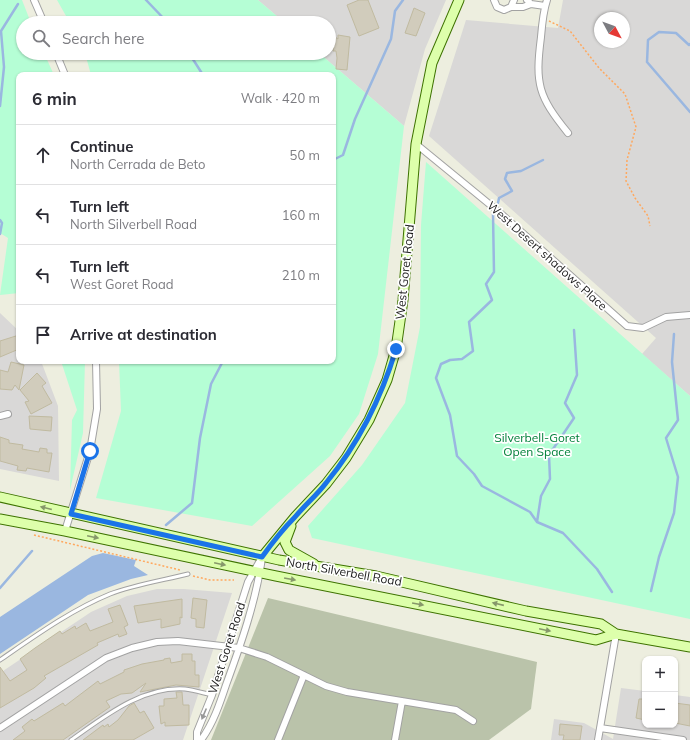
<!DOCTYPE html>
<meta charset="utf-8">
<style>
:root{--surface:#fff;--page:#f2f2f3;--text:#2b2b33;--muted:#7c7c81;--line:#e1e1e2}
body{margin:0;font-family:Mulish,sans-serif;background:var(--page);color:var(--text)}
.controls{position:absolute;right:12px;bottom:12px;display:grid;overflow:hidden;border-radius:8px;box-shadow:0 1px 3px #0004}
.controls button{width:36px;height:36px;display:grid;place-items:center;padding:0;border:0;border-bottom:1px solid var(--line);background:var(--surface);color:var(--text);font:20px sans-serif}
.compass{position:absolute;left:594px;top:12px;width:36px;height:36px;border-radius:50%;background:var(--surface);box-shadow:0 1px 3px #0004;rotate:131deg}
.stop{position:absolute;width:12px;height:12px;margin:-9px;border:3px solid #1a73e8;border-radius:50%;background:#fff}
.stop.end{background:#1a73e8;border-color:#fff;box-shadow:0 1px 4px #0008}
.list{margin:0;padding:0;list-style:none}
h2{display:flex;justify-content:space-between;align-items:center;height:52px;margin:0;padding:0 16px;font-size:17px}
h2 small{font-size:13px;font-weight:400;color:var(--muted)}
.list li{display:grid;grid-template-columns:26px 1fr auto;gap:12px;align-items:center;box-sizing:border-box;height:60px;padding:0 16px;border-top:1px solid var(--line)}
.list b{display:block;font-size:15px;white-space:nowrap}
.list p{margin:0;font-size:13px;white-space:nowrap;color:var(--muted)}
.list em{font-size:13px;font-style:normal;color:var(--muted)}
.icon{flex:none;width:22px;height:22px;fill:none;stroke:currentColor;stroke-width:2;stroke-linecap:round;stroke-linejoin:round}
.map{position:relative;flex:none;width:690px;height:740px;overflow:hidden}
.search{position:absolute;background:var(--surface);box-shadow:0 1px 3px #0004;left:16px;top:16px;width:320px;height:44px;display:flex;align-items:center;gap:10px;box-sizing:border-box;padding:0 14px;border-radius:22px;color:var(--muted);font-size:15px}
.panel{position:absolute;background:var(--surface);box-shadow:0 1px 3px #0004;left:16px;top:72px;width:320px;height:292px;border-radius:8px}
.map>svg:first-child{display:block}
.residential{fill:#d9d8d7;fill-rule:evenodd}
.construction{fill:#bac3aa}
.park{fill:#b5fed5}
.water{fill:#9ab7e0}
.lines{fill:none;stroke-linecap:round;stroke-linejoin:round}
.stream{stroke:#9ab7e0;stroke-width:2.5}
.building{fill:#d1ccbc;stroke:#c0baa0}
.lane-casing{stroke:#a2a2a2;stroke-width:5}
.street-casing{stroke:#a2a2a2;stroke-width:8}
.secondary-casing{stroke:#3e7300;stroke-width:11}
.path{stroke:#ffa85e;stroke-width:1.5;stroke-dasharray:2 2;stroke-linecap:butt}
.lane{stroke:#fff;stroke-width:3}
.street{stroke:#fff;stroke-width:6}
.secondary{stroke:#ddffab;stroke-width:9}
.oneway{fill:#86986a}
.oneway2{fill:#989898}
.route{stroke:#1a73e8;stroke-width:5}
.labels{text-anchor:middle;stroke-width:3.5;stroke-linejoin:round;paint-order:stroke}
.street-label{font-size:12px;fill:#1b1b1b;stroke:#fff}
.park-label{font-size:12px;fill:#018039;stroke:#fff}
</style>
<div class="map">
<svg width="690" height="740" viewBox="0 0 690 740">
<rect width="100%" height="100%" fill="#edeedf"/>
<path class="residential" d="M258 0H446L425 49 404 126 319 53H329V23H285Z
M563 0H690V396L642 354 656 338 429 136 466 20 558 28ZM600 18H624V42H600Z
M0 313 19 331V361H41L58 406 59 481 0 469Z
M157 589H184L232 593 183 740H0V673L91 612 127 596Z
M621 688 645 691V725H675V695L690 697V740H551L554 719 584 723 613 739Z"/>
<path class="construction" d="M268 598 537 662 531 709 489 740H211Z"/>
<path class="park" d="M0 0H22L31 23H23V53H44L54 75H19V293L0 295 8 238 0 233Z
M57 0H258L285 23H70Z
M85 53H319L404 126 378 354 359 414 330 456 252 526 96 498 121 411 119 361H333V75H91Z
M426 162 690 396V619L312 538 308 526 362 465 405 403 420 327 421 225Z
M61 361H85L83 433 70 490 72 420 77 410Z"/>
<path class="water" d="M103 553 136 560 134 566 148 575 131 579 88 595 0 654V617L92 556Z"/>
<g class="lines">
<path class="stream" d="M146 0 168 23
M690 44 689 45 676 33 659 32 648 40 647 62 690 112
M189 53 203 75
M0 106 4 67 1 31 18 4
M333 160 343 155 355 119 391 39 395 11 403 0
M498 203 499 198 512 191 505 179 507 173 521 171 543 160
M493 214 494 272 486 284 492 300 469 322 473 351 462 359 450 360 441 364 436 378 450 415 457 456 474 474 482 486 530 512 537 522 563 533 597 569 612 592
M0 220 2 223 0 234
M537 522 541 496 550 479 549 455 574 418 565 403 577 375 574 330
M166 525 192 503 200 438 211 384 223 361
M0 588 32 551
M651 591 659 557 674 513 678 477 666 438 678 420 672 362 674 334"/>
</g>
<path class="building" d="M359 0H368L379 28 359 36 347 5Z
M414 8 425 13 416 36 405 33Z
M338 35 350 37 347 70 336 69 337 58 336 51H333L335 37 338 39Z
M19 335V349L0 357V341Z
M11 362 24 365 19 390 15 385 12 390 0 389V370L8 372Z
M37 373 46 383 42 386 52 403 31 414 25 402 29 401 20 390Z
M29 416 52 417 51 431 30 429Z
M0 437 9 440V443L23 445 22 449 39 452 40 448 47 449V453H52L49 472 27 468 26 471 17 470 18 466 0 461Z
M193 598 207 600 204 628 196 627V619L191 618Z
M182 599V618L180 617V624L161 628V619L138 623 134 606Z
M120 605 128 625 124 627 127 634 119 637 118 634 97 643 98 645 44 676 46 678 34 688 0 708V667L10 681 27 670 20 659 35 648 60 631 62 634 75 626 76 629 86 623 90 631 113 622 108 609Z
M182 654H192V661H195V675H199V687L176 685 140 692 146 683 132 693 121 694 106 701 110 707 63 740H13L25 731 22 727 32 719 34 721 63 703 65 706 98 681 100 684 124 672V670L142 664 164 660V659L170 658 171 663 182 661Z
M176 692H182L183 705H189V725L165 726V722L161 724 159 706H164V699L177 698Z
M639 699H645V720L636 718Z
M134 703 140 713 144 711 154 728 133 740H83L103 725 104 727 108 724 109 727 118 720 129 706Z
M675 703 690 705V726L675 723Z
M560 724 582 726 580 740H563L564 735H559Z"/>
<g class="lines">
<defs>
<path id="lane" d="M0 660C35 636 71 610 110 594 133 585 164 580 188 574
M71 740C104 717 142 686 185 689 194 690 203 693 212 695"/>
<path id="street" d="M34 0 44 23
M494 0 497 7 504 10 511 7 514 0
M527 0 531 4 545 6
M547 0C543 12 542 25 541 37 535 84 538 96 568 133
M511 7H523L531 4
M56 53 65 75
M416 144 499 212 627 326 643 328 666 317 690 315
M0 416 8 414
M65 531 90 451 97 409 96 361
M0 728 106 658 132 648 157 642 178 641 239 648 267 657 326 686 347 692 456 710 473 721
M600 728 683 740
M197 740V732L212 695 248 582 262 557
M201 740C213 724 220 703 226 685 241 644 256 601 262 558
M278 740 304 675
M395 740 402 701
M598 740 616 634"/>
<path id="secondary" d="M0 497 279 560 376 576 526 611 601 624 616 634 690 647
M0 519 65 531 276 576 596 640 616 634
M291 526 285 542 289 550 314 564
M262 557 295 517 326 484 346 458 369 420 387 380 396 349 403 300 416 144 432 63 459 0"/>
</defs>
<use href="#lane" class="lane-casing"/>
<use href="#street" class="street-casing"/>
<use href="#secondary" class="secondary-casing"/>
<path class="path" d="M549 21 570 31 599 68 625 94 636 127 627 160 626 181 635 198 648 216 650 226
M34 535 180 570
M193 576 210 580H234"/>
<use href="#lane" class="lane"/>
<use href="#street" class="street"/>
<use href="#secondary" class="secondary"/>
</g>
<defs><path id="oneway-solid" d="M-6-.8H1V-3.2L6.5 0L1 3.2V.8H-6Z"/></defs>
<g class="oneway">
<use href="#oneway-solid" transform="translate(46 508) rotate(-166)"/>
<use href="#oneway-solid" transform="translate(93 537) rotate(12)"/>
<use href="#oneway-solid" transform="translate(220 564) rotate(12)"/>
<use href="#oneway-solid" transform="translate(290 579) rotate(10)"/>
<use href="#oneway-solid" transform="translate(418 604) rotate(10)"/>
<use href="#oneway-solid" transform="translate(498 604) rotate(-167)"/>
<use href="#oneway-solid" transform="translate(545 630) rotate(12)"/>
</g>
<use class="oneway2" href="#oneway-solid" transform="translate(204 714) rotate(113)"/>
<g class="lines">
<path class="route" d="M90 451 71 514 262 557C272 543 283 529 295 517 305 505 317 495 326 483 359 443 381 399 396 349"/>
</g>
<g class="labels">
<g class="street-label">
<text transform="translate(547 256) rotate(42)" y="4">West Desert shadows Place</text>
<text transform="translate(405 272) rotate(-84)" y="4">West Goret Road</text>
<text transform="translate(344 572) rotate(10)" y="4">North Silverbell Road</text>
<text transform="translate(227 648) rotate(-72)" y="4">West Goret Road</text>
</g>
<g class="park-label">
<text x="537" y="442">Silverbell-Goret<tspan x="537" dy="14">Open Space</tspan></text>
</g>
</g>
</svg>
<div class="controls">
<button>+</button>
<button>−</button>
</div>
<svg class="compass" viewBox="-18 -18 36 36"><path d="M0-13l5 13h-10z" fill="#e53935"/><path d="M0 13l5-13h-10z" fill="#7c7c81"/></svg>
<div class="stop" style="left:90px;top:451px"></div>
<div class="stop end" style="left:396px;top:349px"></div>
<div class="search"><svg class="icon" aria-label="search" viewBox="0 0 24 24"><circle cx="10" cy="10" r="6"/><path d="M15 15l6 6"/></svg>Search here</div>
<section class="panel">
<h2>6 min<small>Walk · 420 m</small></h2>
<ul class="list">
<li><svg class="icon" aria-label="ahead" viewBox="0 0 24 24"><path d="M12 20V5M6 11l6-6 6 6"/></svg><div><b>Continue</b><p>North Cerrada de Beto</p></div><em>50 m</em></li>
<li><svg class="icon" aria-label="left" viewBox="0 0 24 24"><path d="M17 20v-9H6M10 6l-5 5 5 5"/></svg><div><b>Turn left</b><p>North Silverbell Road</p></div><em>160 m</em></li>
<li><svg class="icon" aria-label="left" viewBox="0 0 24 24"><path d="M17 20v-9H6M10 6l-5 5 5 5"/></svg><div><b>Turn left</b><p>West Goret Road</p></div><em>210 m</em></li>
<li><svg class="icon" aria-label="arrive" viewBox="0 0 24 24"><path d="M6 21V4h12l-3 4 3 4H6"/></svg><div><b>Arrive at destination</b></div></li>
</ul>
</section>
</div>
